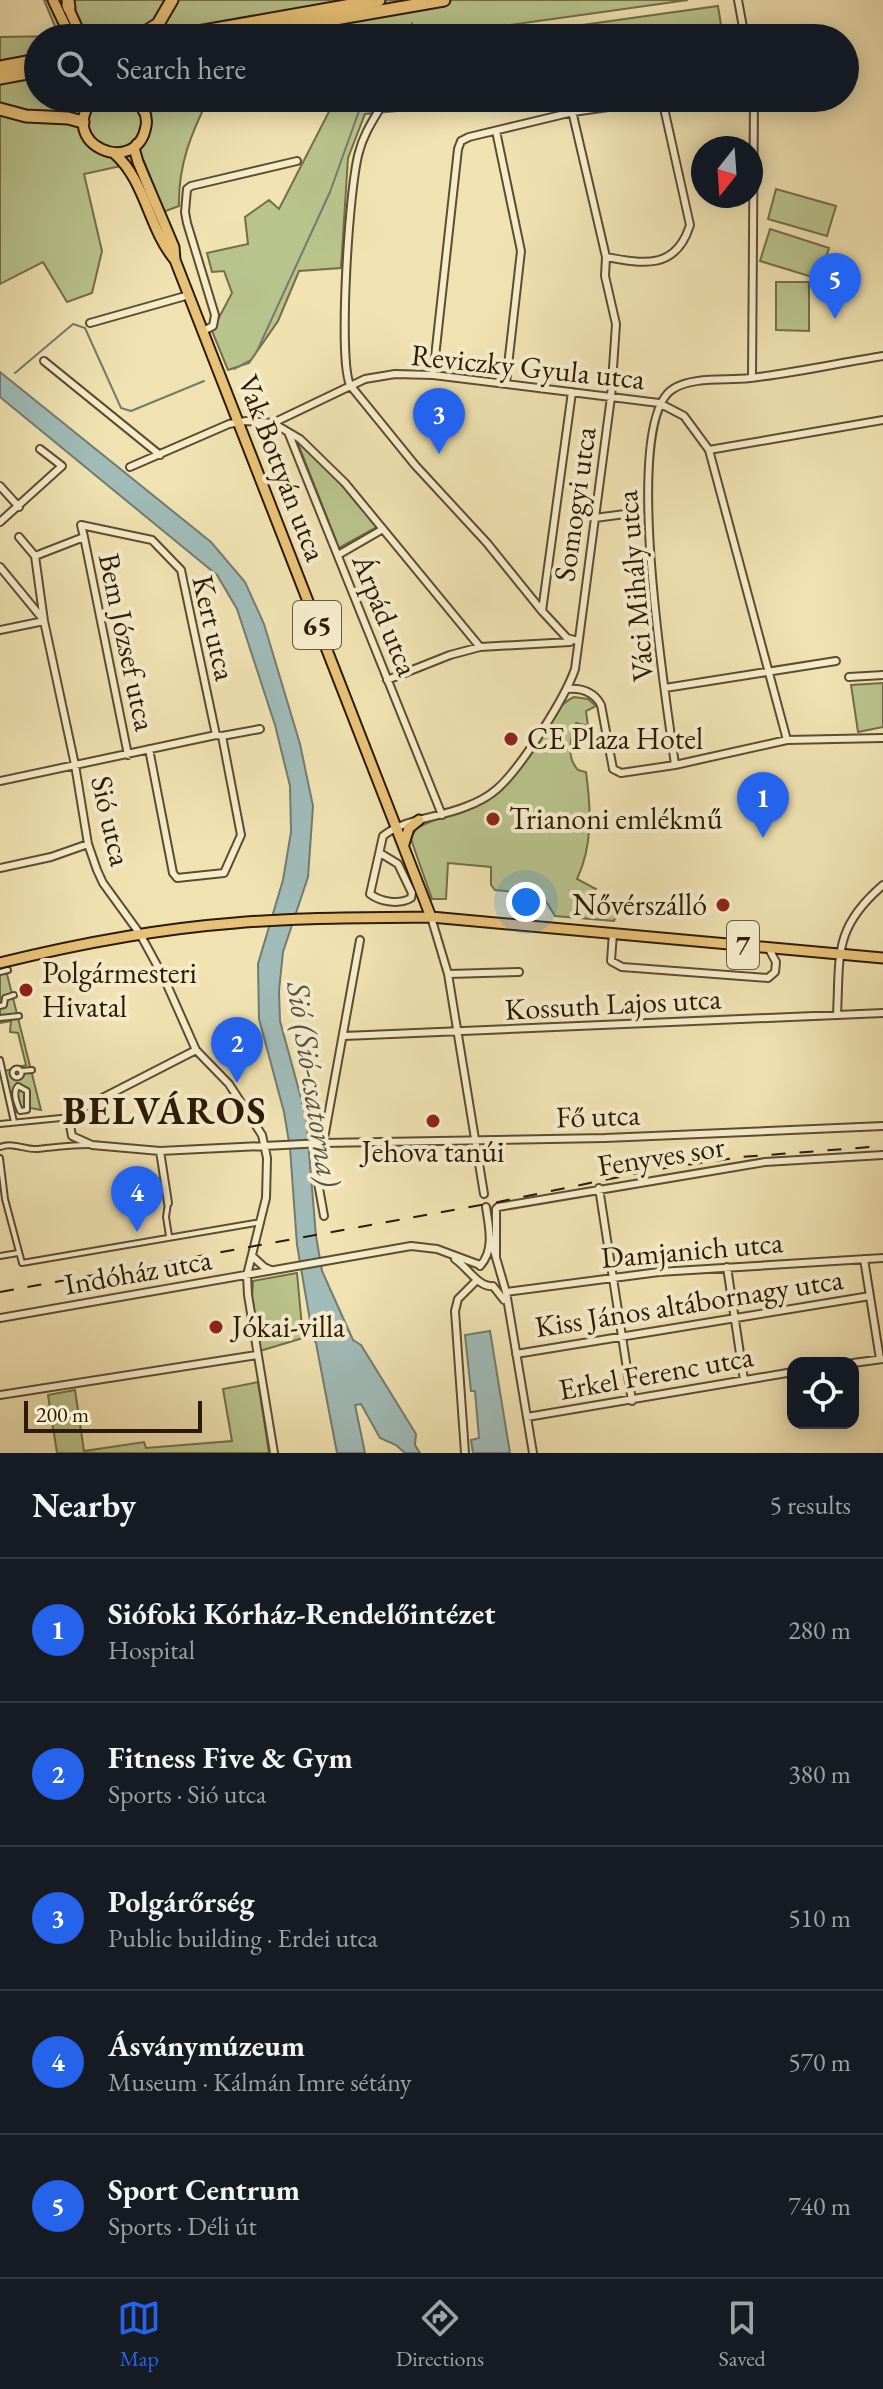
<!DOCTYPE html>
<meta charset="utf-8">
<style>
:root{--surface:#171b24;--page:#20242c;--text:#f1f3f6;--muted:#9ea1a6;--line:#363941;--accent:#2563eb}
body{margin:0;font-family:"EB Garamond",serif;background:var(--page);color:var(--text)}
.controls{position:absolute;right:24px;bottom:24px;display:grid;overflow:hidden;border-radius:16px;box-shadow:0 4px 20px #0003}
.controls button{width:72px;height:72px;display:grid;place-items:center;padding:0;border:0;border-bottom:2px solid var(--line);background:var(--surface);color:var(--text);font:40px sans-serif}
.compass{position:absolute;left:691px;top:136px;width:72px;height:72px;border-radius:50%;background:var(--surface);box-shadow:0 4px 20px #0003;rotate:197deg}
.scale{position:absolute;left:24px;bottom:20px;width:178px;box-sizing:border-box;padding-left:8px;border:4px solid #2c1a04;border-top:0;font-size:22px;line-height:28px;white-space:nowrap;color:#2c1a04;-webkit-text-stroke:6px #f5eccc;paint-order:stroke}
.you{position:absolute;left:526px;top:902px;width:28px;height:28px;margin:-20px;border:6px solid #fff;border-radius:50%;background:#1a73e8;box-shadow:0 0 0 12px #1a73e833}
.badge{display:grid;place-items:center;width:52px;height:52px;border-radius:50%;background:var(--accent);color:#fff;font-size:26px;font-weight:700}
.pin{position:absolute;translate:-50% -66px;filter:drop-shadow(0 2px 4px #0008)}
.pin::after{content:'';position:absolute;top:42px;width:28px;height:24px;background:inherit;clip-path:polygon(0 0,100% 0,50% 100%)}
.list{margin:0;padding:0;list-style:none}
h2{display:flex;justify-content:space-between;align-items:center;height:104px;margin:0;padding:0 32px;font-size:34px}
h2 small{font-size:26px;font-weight:400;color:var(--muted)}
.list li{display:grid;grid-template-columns:52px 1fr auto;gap:24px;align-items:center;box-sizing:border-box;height:144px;padding:0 32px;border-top:2px solid var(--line)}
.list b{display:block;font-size:30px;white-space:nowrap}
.list p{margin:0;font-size:26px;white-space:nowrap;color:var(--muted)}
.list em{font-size:26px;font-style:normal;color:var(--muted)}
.icon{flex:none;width:44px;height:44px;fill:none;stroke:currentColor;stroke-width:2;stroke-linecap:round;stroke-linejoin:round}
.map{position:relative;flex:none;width:883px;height:1453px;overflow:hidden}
.search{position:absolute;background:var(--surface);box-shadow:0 4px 20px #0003;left:24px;right:24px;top:24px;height:88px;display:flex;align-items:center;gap:20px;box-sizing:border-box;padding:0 28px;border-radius:44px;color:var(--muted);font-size:30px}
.sheet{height:824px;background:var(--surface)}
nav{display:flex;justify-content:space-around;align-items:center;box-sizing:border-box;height:112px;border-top:2px solid var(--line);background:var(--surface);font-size:22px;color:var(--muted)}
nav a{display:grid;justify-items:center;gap:4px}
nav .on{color:var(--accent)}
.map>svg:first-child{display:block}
.green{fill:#b9c38c;stroke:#726e48;stroke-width:2}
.water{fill:#a0bbb8;stroke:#727b70;stroke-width:2}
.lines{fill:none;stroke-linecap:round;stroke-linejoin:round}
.stream{stroke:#727b70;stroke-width:2}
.pedestrian-casing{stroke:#5d4c2f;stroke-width:8}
.minor-casing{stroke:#5d4c2f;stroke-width:10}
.primary-casing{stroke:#2c1a04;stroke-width:13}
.motorway-casing{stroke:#2c1a04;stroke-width:15}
.pedestrian{stroke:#f5eccc;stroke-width:4}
.minor{stroke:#f5eccc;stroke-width:6}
.primary{stroke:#e8c178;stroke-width:9}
.motorway{stroke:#e8c178;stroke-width:11}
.rail{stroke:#2c1a04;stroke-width:2;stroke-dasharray:14 14;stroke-linecap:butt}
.poi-dot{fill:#8f2418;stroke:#f5eccc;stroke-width:3}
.labels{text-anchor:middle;stroke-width:8;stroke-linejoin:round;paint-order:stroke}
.shield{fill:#f5eccc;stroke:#685940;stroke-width:2}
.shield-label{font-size:28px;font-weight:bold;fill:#2c1a04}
.street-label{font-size:30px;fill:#2c1a04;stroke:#f5eccc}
.poi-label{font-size:30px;fill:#2c1a04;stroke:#f5eccc;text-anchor:start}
.water-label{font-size:32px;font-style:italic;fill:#555243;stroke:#f5eccc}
.district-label{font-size:38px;font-weight:bold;letter-spacing:2px;fill:#2c1a04;stroke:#f5eccc}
</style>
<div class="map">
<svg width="883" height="1453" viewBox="0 0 883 1453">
<rect width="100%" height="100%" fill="#f0e2b1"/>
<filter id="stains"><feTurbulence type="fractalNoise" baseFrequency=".0025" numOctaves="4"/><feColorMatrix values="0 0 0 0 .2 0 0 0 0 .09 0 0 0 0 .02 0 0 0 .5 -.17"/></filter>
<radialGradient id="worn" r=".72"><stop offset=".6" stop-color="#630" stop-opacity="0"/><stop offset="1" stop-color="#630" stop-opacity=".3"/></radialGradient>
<path class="green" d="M44 0H688L503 26 485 38H38V98H209C191 133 178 166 179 206L163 212 144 161 84 174 102 251 92 293 67 302 43 262 0 284V37L59 36Z
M718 6 723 37 555 38 553 29Z
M336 98H460L461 105 365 114 348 158 341 268 299 271 278 321 249 363 228 370 212 331 232 293 224 271 212 272 207 253 248 244 245 217 269 200 279 209Z
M776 189 836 206 827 236 768 219Z
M770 229 829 248 819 279 760 261Z
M776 282H809V331L776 330Z
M297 441 342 485 377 527 339 548Z
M883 683V727L858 732 851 685Z
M574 697 588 699 596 706 586 711 588 726 576 723C570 739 566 757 578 770L586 772C591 809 593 845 577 879L596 889 592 897 619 910 614 921 555 916 542 895 495 890 491 885V867L448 863 446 899H432L413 845 411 838 416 829C445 811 478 812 505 785 529 762 545 710 574 697Z
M6 970 41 1110 25 1107 11 1115 1 1072 26 1065 18 1033 10 1032 11 1021 0 1023V971Z
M297 1273 303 1338 260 1351 252 1298 253 1281Z
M258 1382 269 1453H57L48 1395 75 1390 84 1451 144 1442 146 1448 232 1441 223 1389Z"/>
<path class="water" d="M0 372 211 542 245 582 264 624 300 744 313 806 308 877 283 952 279 991 280 1021 306 1116 316 1236 322 1271 353 1340 361 1345 416 1434 415 1445 420 1453H405L396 1445 380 1438 361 1404 355 1405 365 1453H337L316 1343 313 1338 297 1245 290 1148 284 1112 259 1019 258 964 283 880 291 832 290 786 275 725 237 609 217 575 0 397Z
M490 1331 510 1453H473L471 1440 479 1438 475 1391H471L465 1335Z"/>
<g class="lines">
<path class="stream" d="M412 23V38
M234 369 251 360 257 351 330 192 359 111 371 98
M15 373 73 324 85 328 121 408 131 411 204 381"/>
<defs>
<path id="pedestrian" d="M0 972 8 970
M0 1006 4 1005 5 998 14 995
M0 1018 19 1016
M0 1060 14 1122
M12.5 1073a4.5 4.5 0 1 1 9 0a4.5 4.5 0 1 1-9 0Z
M21 1071 32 1070
M18 1086 27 1091V1110L20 1111C17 1104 12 1092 18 1086Z
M0 1124 71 1117
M0 1147C15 1142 24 1150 38 1149 55 1147 72 1145 89 1145
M0 1158 5 1199 22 1263 261 1222
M168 1203 166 1217 169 1236
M0 1256 18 1253"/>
<path id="minor" d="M738 0 745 38
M546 31 549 38
M386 98C376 116 364 132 359 152 349 186 338 357 350 385L415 465 487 543 542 611 567 638 578 641
M496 131 521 251 506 383
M606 257C644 264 676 270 690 225L662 99
M90 323 189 295
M203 331 213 326 215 315 187 223 185 212 187 189 191 186 297 161
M44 361 160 455
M433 375 458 149 461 141 469 137 573 112 671 98
M752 378 754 98
M273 423 365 379 395 374 433 375 659 403 684 416 709 450 787 740
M288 432 442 815
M709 450 883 420
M130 467 229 424 246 421 273 423 300 439 345 483 480 647
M0 486 19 507
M595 518 625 514
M0 522 62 466 40 449
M19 537 35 556
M84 537 128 755
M338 555 383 529
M35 556 44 621 75 765 88 844 97 870 103 883 140 934 164 978 196 1050 229 1084 262 1135 267 1158 266 1198 247 1275 248 1295 274 1453
M35 556 84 537 81 525 152 540 181 570 216 735
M0 567 42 618
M542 611 572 392
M0 630 44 621
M849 677 883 675
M387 680 450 655 480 647 570 642
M665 688 836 661
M568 689C582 688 594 692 601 705L613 769 621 773 675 765 787 740 883 738
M149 749 173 873 177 878 224 873 241 835 222 736
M675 765C667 704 620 421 673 389 693 376 727 381 750 378 795 373 839 363 883 356
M0 781 216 735 222 736 260 729
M380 853 398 864 412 893 411 898C399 905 381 902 370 894L383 836C406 818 438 818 465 807 476 803 488 797 497 789 521 768 565 698 575 669L611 397 616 324 605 276 606 257 569 98
M0 868 51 857 88 844
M431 917 448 974 484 1194
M613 933 611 961 622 967 768 978 775 972 776 962 768 947
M448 974 519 972
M837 1015C840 955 833 928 883 885
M344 1036 883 1013
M196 1050 75 1112 70 1125 72 1136 92 1145 160 1151 323 1143 605 1138 883 1126
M160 1151 168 1203
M599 1188 632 1401
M324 1216 317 1177 360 940
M490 1237 506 1292 533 1453
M252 1256 264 1267 271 1270
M496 1258V1209L498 1207 765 1162 883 1155
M455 1259C468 1268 479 1288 493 1286L504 1300
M864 1259 880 1359
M480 1266C495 1250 489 1227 486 1207
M727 1267 744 1380
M506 1292 659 1272 883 1258
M0 1318 411 1246 437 1249 480 1265
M516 1354 870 1296
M853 1363 883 1359
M0 1395 257 1355
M527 1417 793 1372
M465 1453 455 1311 458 1299 477 1280"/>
<path id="primary" d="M53 0 71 38
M67 5 82 38
M94 98C54 144 137 179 146 126 148 115 143 106 135 98
M137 144 134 148 138 162 174 247 175 260
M114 153C146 181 148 228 175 260L431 917
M404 844 409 828 419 820
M0 963C77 944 156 929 235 923 300 917 366 918 431 917L883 958"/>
<path id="motorway" d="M68 0 69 8
M136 38 158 24 172 0
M164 38 379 0
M226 38 444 0
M282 38 305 30
M0 67 38 60
M0 78 38 71
M0 109 26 116 68 118 83 122
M144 110 151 98"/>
</defs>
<use href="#pedestrian" class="pedestrian-casing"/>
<use href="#minor" class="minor-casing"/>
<use href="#primary" class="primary-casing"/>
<use href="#motorway" class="motorway-casing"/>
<use href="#pedestrian" class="pedestrian"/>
<use href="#minor" class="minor"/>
<use href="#primary" class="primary"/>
<use href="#motorway" class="motorway"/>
<path class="rail" d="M0 1292 498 1202 653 1170 741 1157 883 1146"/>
</g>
<g class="poi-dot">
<circle cx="511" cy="739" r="8"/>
<circle cx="493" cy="819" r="8"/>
<circle cx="723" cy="905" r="8"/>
<circle cx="26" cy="990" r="8"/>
<circle cx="433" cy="1121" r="8"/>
<circle cx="216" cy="1327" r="8"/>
</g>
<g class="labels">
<g class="shield">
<rect x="293" y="601" width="48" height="48" rx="6"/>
<rect x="727" y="921" width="32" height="48" rx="6"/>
</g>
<g class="shield-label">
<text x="317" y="635">65</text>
<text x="743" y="955">7</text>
</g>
<g class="street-label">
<text transform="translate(528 367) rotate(6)" y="10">Reviczky Gyula utca</text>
<text transform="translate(282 468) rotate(69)" y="10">Vak Bottyán utca</text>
<text transform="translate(575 504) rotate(-82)" y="10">Somogyi utca</text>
<text transform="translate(635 586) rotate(-95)" y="10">Váci Mihály utca</text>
<text transform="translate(385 615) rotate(68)" y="10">Árpád utca</text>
<text transform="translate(214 628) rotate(77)" y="10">Kert utca</text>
<text transform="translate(127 642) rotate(78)" y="10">Bem József utca</text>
<text transform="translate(111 821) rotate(77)" y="10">Sió utca</text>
<text transform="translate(613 1004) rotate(-3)" y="10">Kossuth Lajos utca</text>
<text transform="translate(598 1116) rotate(-2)" y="10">Fő utca</text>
<text transform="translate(661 1156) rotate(-9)" y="10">Fenyves sor</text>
<text transform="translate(692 1250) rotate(-5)" y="10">Damjanich utca</text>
<text transform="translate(138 1272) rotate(-10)" y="10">Indóház utca</text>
<text transform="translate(689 1303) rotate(-9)" y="10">Kiss János altábornagy utca</text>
<text transform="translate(656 1373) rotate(-10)" y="10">Erkel Ferenc utca</text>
</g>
<g class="poi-label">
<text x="527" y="749">CE Plaza Hotel</text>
<text x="509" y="829">Trianoni emlékmű</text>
<text x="707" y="915" text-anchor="end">Nővérszálló</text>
<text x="42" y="983">Polgármesteri<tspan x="42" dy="34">Hivatal</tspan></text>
<text x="433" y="1162" text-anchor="middle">Jehova tanúi</text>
<text x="232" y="1337">Jókai-villa</text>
</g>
<g class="water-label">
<text transform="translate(314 1084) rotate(81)" y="11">Sió (Sió-csatorna)</text>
</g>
<g class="district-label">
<text x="165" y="1124">BELVÁROS</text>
</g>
</g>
<rect width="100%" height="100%" filter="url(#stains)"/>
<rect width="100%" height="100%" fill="url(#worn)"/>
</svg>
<div class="controls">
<button><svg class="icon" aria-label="locate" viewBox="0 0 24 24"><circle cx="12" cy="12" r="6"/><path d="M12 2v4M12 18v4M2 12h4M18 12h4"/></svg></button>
</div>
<svg class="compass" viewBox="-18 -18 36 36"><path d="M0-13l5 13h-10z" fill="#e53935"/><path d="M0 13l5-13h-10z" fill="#9ea1a6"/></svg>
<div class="scale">200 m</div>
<div class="you"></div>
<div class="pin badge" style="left:763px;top:838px">1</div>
<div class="pin badge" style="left:237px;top:1083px">2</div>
<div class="pin badge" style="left:439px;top:454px">3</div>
<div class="pin badge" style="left:137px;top:1232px">4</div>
<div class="pin badge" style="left:835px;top:319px">5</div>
<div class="search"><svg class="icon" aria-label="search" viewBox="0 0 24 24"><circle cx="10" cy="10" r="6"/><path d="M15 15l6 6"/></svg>Search here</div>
</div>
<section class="sheet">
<h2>Nearby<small>5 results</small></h2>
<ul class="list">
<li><span class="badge">1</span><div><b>Siófoki Kórház-Rendelőintézet</b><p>Hospital</p></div><em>280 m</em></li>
<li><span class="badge">2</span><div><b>Fitness Five &amp; Gym</b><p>Sports · Sió utca</p></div><em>380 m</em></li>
<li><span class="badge">3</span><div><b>Polgárőrség</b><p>Public building · Erdei utca</p></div><em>510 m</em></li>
<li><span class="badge">4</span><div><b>Ásványmúzeum</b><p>Museum · Kálmán Imre sétány</p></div><em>570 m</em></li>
<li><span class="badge">5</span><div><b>Sport Centrum</b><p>Sports · Déli út</p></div><em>740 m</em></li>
</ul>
</section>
<nav>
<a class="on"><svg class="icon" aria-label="map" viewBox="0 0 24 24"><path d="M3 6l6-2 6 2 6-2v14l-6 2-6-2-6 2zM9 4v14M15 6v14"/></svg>Map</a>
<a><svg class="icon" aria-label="directions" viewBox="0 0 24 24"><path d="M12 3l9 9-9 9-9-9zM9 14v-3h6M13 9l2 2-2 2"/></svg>Directions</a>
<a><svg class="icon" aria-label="saved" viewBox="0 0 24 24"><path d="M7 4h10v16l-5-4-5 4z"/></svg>Saved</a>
</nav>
